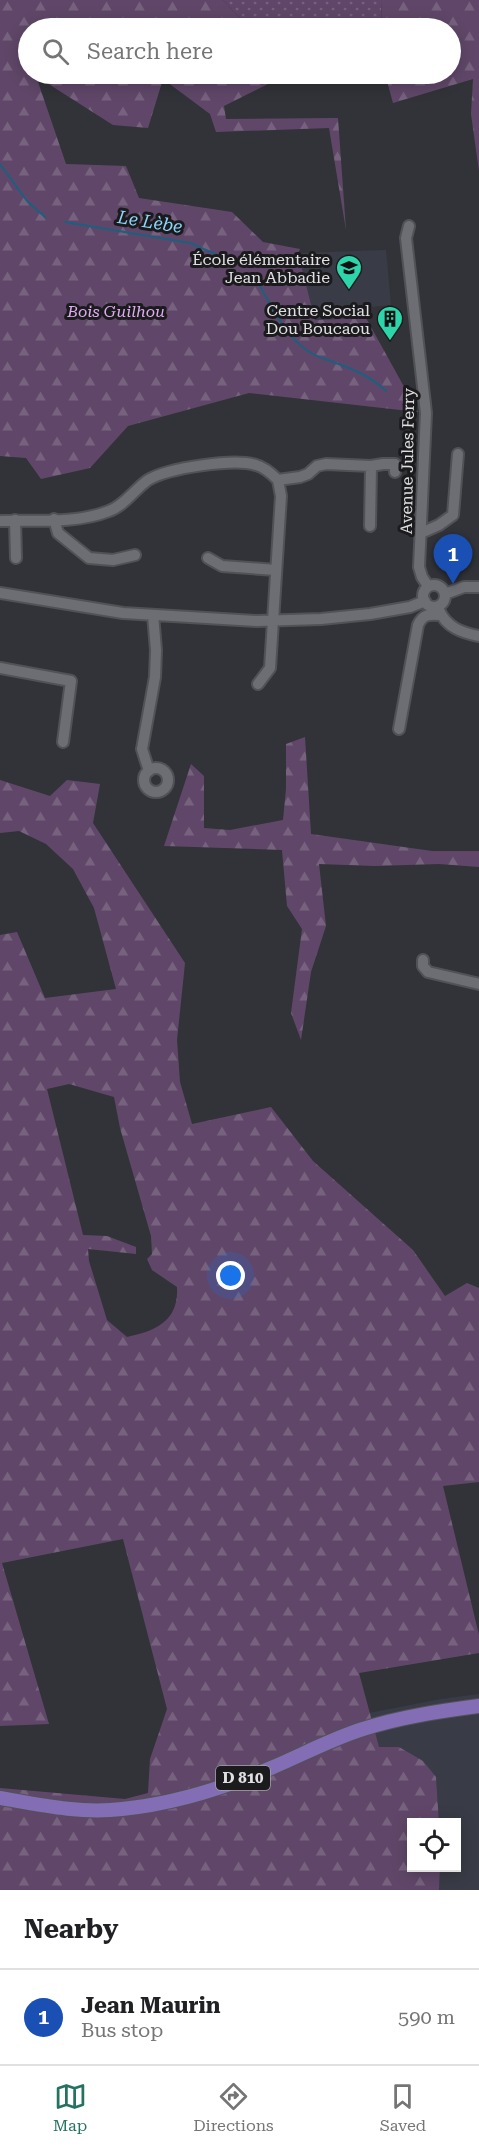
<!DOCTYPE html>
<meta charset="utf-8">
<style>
:root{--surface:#fff;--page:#f6f6f6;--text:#202124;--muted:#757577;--line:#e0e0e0;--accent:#267261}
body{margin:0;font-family:"Roboto Serif",serif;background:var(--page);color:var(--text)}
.controls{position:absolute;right:18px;bottom:18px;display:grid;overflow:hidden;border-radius:0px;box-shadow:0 3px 15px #0003}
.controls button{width:54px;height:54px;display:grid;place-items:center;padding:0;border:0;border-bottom:2px solid var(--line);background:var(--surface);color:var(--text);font:30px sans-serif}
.you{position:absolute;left:231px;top:1276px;width:21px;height:21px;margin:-15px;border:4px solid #fff;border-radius:50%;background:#1a73e8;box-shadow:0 0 0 9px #1a73e833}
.badge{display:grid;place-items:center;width:39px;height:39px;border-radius:50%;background:var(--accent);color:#fff;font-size:20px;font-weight:700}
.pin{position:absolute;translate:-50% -50px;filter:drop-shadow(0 2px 3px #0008)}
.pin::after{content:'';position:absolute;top:32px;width:21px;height:18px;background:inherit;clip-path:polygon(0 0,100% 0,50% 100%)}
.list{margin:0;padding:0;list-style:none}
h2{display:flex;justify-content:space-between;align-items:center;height:78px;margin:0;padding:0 24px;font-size:26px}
h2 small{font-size:20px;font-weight:400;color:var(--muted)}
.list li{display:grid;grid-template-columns:39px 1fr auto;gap:18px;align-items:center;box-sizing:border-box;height:96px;padding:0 24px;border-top:2px solid var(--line)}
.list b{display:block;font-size:22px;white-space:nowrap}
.list p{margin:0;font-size:20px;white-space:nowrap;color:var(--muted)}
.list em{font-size:20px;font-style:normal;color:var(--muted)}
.icon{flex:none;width:33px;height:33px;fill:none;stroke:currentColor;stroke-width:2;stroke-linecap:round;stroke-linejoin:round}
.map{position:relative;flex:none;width:479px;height:1890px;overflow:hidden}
.search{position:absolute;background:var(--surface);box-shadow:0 3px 15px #0003;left:18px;right:18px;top:18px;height:66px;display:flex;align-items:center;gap:15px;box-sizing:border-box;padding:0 21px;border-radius:33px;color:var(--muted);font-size:22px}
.sheet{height:174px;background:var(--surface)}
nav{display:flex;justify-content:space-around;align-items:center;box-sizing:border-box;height:84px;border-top:2px solid var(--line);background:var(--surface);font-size:16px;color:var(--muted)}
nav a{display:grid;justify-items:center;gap:3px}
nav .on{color:var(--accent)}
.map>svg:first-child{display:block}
.built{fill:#393c46}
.grass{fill:url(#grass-dots)}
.forest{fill:url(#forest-firs);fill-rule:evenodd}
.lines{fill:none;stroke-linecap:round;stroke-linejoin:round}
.stream{stroke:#1b607f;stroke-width:2}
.minor-casing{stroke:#515256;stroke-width:14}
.major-casing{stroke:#515256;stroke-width:16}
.minor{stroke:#6d6e73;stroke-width:10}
.major{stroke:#836db5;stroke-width:14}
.labels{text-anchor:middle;stroke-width:6;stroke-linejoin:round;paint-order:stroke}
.shield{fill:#1b1b1d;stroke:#a5a5a8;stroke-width:1.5}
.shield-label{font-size:15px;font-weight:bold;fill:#e0e0e3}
.poi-label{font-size:16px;fill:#e0e0e3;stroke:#1b1b1d;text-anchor:end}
.park-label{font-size:16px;font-style:italic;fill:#dfabf3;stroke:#1b1b1d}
.street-label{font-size:16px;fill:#e0e0e3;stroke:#1b1b1d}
.water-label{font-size:18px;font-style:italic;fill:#8cd4fb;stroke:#1b1b1d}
</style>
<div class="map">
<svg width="479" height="1890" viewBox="0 0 479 1890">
<defs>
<pattern id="grass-dots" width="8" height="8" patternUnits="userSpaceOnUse" patternTransform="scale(1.5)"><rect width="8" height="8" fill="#604769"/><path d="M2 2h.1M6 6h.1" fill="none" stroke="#76617e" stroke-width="1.8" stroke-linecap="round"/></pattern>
<pattern id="forest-firs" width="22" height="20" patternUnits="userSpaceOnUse" patternTransform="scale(1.5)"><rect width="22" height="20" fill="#604769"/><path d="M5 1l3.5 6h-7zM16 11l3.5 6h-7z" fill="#76617e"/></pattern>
</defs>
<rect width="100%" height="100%" fill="#323338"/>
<path class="built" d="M386 250 391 305 372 307 371 318 315 320 298 253Z
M479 1694V1890H439L440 1868H456V1822H439L436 1777 399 1747 379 1748 369 1713 441 1699Z"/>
<path class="grass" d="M223 0H381L382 28H249Z"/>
<path class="forest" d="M0 0H223L249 28H28V74H288L224 106 226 119 338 118 346 230 329 128 216 132 210 114 163 79 148 128 113 125 36 76 66 164 126 166 139 198 232 212 263 242 300 249 298 253 315 320 366 318 418 412 249 393 128 426 90 468 41 479 26 458 0 456Z
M381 0H479V171L471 114 473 79 393 103 385 74H450V28H372L382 27Z
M305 737 311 834 432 851H479V867L439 864 375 866 319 864 326 926 311 972 301 1040 291 1013 302 929 287 906 282 850 164 846 191 764 204 776V828L230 830 283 820 286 789V744Z
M0 780 50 796 67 780 100 784 93 823 185 963 177 1040 180 1082 192 1124 271 1107 313 1161 413 1250 445 1296 467 1283 479 1288V1482L443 1486 479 1635V1653L359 1673 379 1747H399L423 1761 436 1777 439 1822H412V1868H440L439 1890H0V1788L125 1799 148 1793 150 1759 167 1709 123 1539 2 1563 49 1724 0 1726V935L17 932 45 998 116 989 94 908 73 869 46 844 19 831 0 833ZM69 1084 114 1097 120 1128 151 1236 152 1254 147 1259 152 1270 177 1287C179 1321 156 1331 127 1337L107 1320 89 1261 88 1249 136 1254V1247L107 1236 83 1235 47 1089Z"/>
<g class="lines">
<path class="stream" d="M0 164 27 201 45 217
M65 222 190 243 229 260
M258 283C273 308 286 338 311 353 317 357 326 359 333 362 353 369 370 376 386 391"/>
<defs>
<path id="minor" d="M409 226 406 238 426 413 419 567 422 577 428 586
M371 466 383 464H395V472
M278 480 300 477 308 474 317 466 326 464 371 466 370 526
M54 519 58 533 89 558 113 560 135 555
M15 520 16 558
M0 521C35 520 76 524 109 511 124 506 135 489 148 480 168 468 234 458 256 465 264 467 272 474 278 480L281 496 270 668 258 684
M421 533 439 525 453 515 458 454
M208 558 222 566 276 570
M423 596a11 11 0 1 1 22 0a11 11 0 1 1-22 0Z
M0 593 123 613 257 621 321 619 370 614 410 607 425 601
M445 594 464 587H479
M439 610C446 627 462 633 479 636
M0 668 71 681 63 742
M399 729 418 625C423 614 429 614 441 615
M144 780a12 12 0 1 1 24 0a12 12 0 1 1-24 0Z
M149 771 142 749 155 677 156 650 153 615
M423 960V966L428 972 479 984"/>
<path id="major" d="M0 1798C40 1805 81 1814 122 1809 172 1804 224 1788 271 1768 302 1755 331 1739 363 1729 400 1717 441 1711 479 1706"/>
</defs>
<use href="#minor" class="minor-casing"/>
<use href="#major" class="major-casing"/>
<use href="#minor" class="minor"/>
<use href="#major" class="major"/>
</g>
<defs>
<symbol id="school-pin" viewBox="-11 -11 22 30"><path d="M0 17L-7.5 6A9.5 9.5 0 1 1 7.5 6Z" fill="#2dd5ab" stroke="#1b1b1d"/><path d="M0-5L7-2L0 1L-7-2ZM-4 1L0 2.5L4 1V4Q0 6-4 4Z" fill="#111"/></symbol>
<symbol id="building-pin" viewBox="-11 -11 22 30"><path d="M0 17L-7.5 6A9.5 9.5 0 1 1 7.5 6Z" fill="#2dd5ab" stroke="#1b1b1d"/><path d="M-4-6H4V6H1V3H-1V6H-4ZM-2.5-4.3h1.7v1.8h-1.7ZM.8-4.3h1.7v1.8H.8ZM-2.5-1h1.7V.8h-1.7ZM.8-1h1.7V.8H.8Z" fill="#111"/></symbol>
</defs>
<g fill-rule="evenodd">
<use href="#school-pin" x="334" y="253" width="30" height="40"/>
<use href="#building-pin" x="375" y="304" width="30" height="40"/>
</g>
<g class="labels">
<rect class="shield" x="216" y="1766" width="54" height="24" rx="4.5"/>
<g class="shield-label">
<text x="243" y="1783">D 810</text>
</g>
<g class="poi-label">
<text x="330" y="265">École élémentaire<tspan x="330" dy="18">Jean Abbadie</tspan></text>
<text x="370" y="316">Centre Social<tspan x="370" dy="18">Dou Boucaou</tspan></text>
</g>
<g class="park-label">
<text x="116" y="317">Bois Guilhou</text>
</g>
<g class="street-label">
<text transform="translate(407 461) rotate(-89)" y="6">Avenue Jules Ferry</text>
</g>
<g class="water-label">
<text transform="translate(150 222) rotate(9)" y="6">Le Lèbe</text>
</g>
</g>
</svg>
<div class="controls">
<button><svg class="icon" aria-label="locate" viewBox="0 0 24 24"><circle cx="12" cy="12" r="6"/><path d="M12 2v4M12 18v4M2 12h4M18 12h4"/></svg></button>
</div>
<div class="you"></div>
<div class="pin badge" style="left:453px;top:584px;background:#1a4fb4">1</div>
<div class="search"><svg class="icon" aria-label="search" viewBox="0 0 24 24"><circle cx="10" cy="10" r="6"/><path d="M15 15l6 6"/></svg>Search here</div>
</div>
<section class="sheet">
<h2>Nearby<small></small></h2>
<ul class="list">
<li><span class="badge" style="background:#1a4fb4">1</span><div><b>Jean Maurin</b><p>Bus stop</p></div><em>590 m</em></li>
</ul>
</section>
<nav>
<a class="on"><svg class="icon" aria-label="map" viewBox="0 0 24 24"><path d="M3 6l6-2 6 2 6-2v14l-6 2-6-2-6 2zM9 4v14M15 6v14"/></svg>Map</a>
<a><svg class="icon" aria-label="directions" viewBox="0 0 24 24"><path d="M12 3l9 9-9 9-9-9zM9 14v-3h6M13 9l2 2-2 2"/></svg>Directions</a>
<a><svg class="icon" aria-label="saved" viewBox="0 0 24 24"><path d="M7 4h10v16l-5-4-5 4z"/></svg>Saved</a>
</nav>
